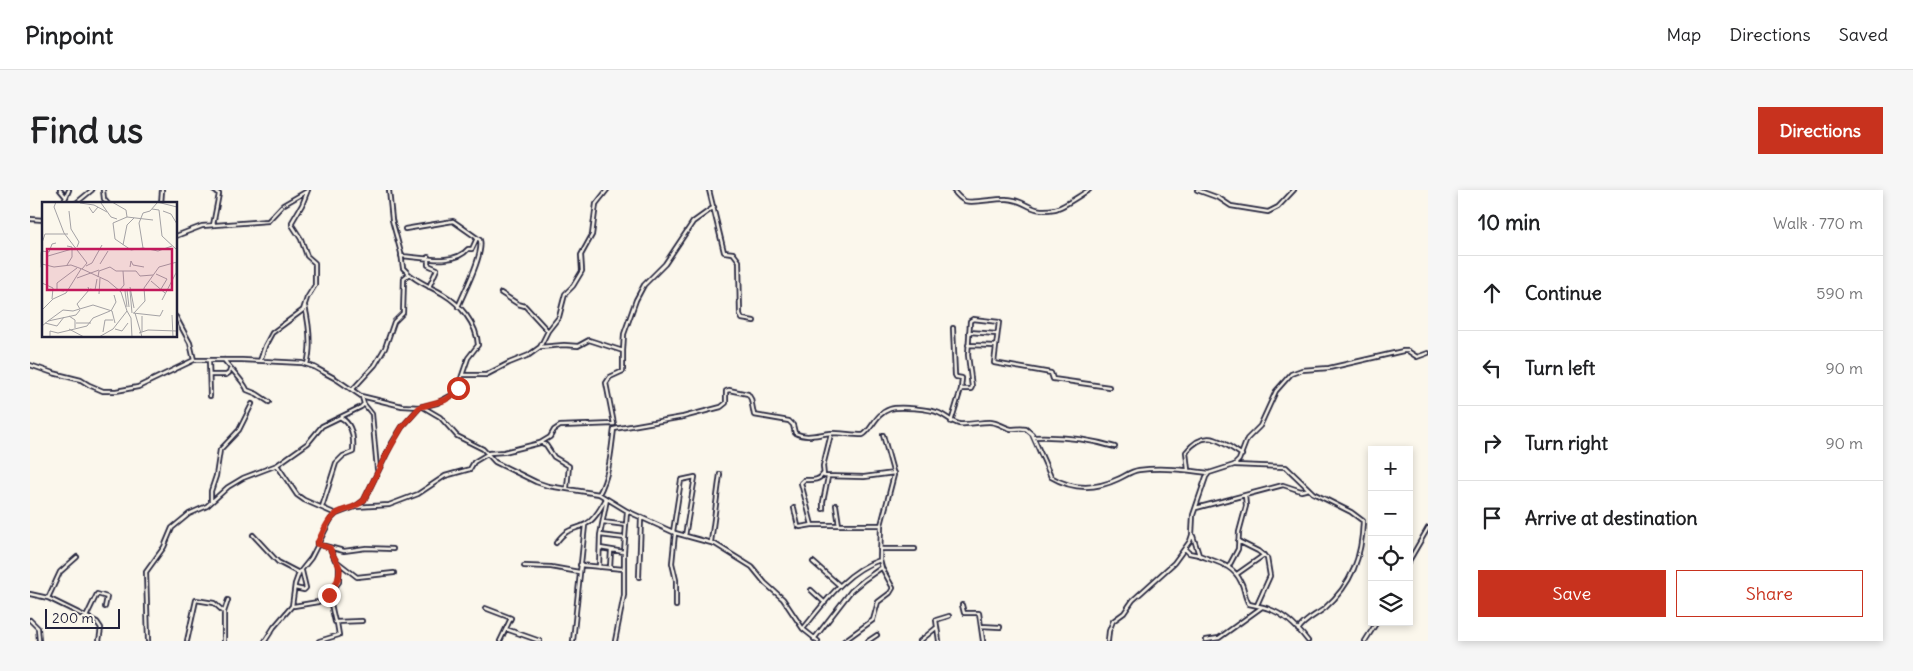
<!DOCTYPE html>
<meta charset="utf-8">
<style>
:root{--surface:#fff;--page:#f6f6f6;--text:#202124;--muted:#757577;--line:#e0e0e0;--accent:#c8321e}
body{margin:0;font-family:Delius,sans-serif;background:var(--page);color:var(--text)}
.controls{position:absolute;right:15px;bottom:15px;display:grid;overflow:hidden;border-radius:0px;box-shadow:0 2px 8px #0003}
.controls button{width:45px;height:45px;display:grid;place-items:center;padding:0;border:0;border-bottom:1px solid var(--line);background:var(--surface);color:var(--text);font:25px sans-serif}
.scale{position:absolute;left:15px;bottom:12px;width:75px;box-sizing:border-box;padding-left:5px;border:2px solid #22223b;border-top:0;font-size:14px;line-height:18px;white-space:nowrap;color:#22223b;-webkit-text-stroke:4px #fbf7ec;paint-order:stroke}
.stop{position:absolute;width:15px;height:15px;margin:-11px;border:4px solid #c8321e;border-radius:50%;background:#fff}
.stop.end{background:#c8321e;border-color:#fff;box-shadow:0 1px 5px #0008}
.list{margin:0;padding:0;list-style:none}
h2{display:flex;justify-content:space-between;align-items:center;height:65px;margin:0;padding:0 20px;font-size:21px}
h2 small{font-size:16px;font-weight:400;color:var(--muted)}
.list li{display:grid;grid-template-columns:32px 1fr auto;gap:15px;align-items:center;box-sizing:border-box;height:75px;padding:0 20px;border-top:1px solid var(--line)}
.list b{display:block;font-size:19px;white-space:nowrap}
.list em{font-size:16px;font-style:normal;color:var(--muted)}
.actions{display:flex;gap:10px;padding:15px 20px}
.actions a{flex:1;padding:11px 0;border:1px solid var(--accent);border-radius:0px;text-align:center;font-size:18px;color:var(--accent)}
.actions .main{background:var(--accent);color:#fff}
.icon{flex:none;width:28px;height:28px;fill:none;stroke:currentColor;stroke-width:2;stroke-linecap:round;stroke-linejoin:round}
.map{position:relative;flex:none;width:1398px;height:451px;overflow:hidden;border-radius:0px}
header{display:flex;align-items:center;gap:30px;box-sizing:border-box;height:70px;padding:0 25px;background:var(--surface);border-bottom:1px solid var(--line)}
header strong{font-size:24px}
nav{display:flex;gap:28px;margin-inline-start:auto;font-size:18px}
.intro{display:flex;align-items:center;justify-content:space-between;box-sizing:border-box;height:120px;padding:0 30px}
h1{margin:0;font-size:35px}
.button{padding:12px 22px;border-radius:0px;background:var(--accent);color:#fff;font-size:18px;font-weight:700}
main{display:flex;gap:30px;padding:0 30px}
aside{flex:1;background:var(--surface);border-radius:0px;box-shadow:0 2px 8px #0003}
.map>svg:first-child{display:block}
.lines{fill:none;stroke-linecap:round;stroke-linejoin:round}
.minor-casing{stroke:#22223b;stroke-width:6}
.minor{stroke:#fbf7ec;stroke-width:2.5}
.route{stroke:#c8321e;stroke-width:6}
.inset-road{fill:none;stroke:#a4a2a5;stroke-width:1}
.view{fill:#c2185b;fill-opacity:0.15;stroke:#c2185b;stroke-width:2.5}
.inset-edge{fill:none;stroke:#22223b;stroke-width:2.5}
</style>
<header>
<strong>Pinpoint</strong>
<nav><a>Map</a><a>Directions</a><a>Saved</a></nav>
</header>
<div class="intro"><h1>Find us</h1><a class="button">Directions</a></div>
<main>
<div class="map">
<svg width="1398" height="451" viewBox="0 0 1398 451">
<rect width="100%" height="100%" fill="#fbf7ec"/>
<filter id="ink" filterUnits="userSpaceOnUse"><feTurbulence type="fractalNoise" baseFrequency=".02" numOctaves="2"/><feDisplacementMap in="SourceGraphic" scale="10" xChannelSelector="R" yChannelSelector="G"/><feConvolveMatrix kernelMatrix="1 2 1 2 8 2 1 2 1" color-interpolation-filters="sRGB"/></filter>
<g filter="url(#ink)">
<g class="lines">
<defs>
<path id="minor" d="M30 0 35 6
M73 0 74 9 78 14
M183 0 189 4 183 35
M679 0 694 62 703 63 709 71 710 124 712 129 724 131
M923 0C926 4 930 9 935 11 944 14 966 8 977 9 998 10 999 24 1025 19 1034 17 1050 5 1059 0
M1167 0 1189 8 1201 16 1238 22 1248 17 1264 0
M33 14 39 0
M45 14 62 0
M131 14 132 0
M0 29 14 30
M375 39 423 31 450 50C454 64 434 102 428 117
M146 46 172 36 238 31 253 15 277 1
M14 65V74
M371 66C392 67 424 76 438 59H442L447 48
M398 67V75L407 79 399 97
M471 103 488 114 495 116 518 141
M275 116C279 134 282 156 277 174
M146 127 160 153 164 170
M939 142 967 144
M938 155 966 156
M510 157 534 155 548 156 559 150 593 161V181L580 187 576 193 584 234
M593 161 594 144 606 110 614 95 635 74 663 32 684 17
M179 170 180 206
M194 170C200 178 216 194 217 200L227 204 239 212
M230 171 235 156 242 143 273 120 277 108 285 95V73L277 66 271 49 262 35V32L272 15 278 0
M0 175 23 183 51 190 59 195 73 201H86L108 197 164 170H212L272 173 284 177 306 189 331 206 372 216 390 217 407 213 426 203 438 168 448 155C447 134 430 114 413 104 399 96 383 90 373 78L371 63 362 30 359 0
M180 185H196L199 183 200 180
M433 185H456L479 173 499 165 510 157 518 141 529 127 535 104 543 96 552 81 551 65 562 45 566 14 577 0
M931 199H941L942 197 938 165 940 131 943 129 969 132 964 173 1021 183 1023 189 1079 197
M322 200 345 175 355 158 364 132 373 123 374 88 379 84
M334 214 342 224 347 279
M393 217 410 227 427 246 453 259 465 272 506 292 518 296 569 304 597 321 645 343 685 354 722 377 735 393 753 409 773 439 788 451
M921 232 931 199 932 188 926 187 925 185 923 138
M801 244 793 276 794 286 834 287 864 283
M1004 247C1032 246 1058 249 1085 257
M512 253 516 255 524 267 539 276 537 298
M247 275 267 305 274 310 306 324
M1205 275 1256 277 1283 303 1321 322 1333 331C1332 367 1322 394 1295 418 1285 426 1275 429 1268 440
M1158 280 1156 262C1176 237 1191 251 1212 265
M569 304C580 284 581 260 584 239L653 227 691 217 696 213V201L699 200 718 204 721 209 724 225 759 231 763 235 765 243C777 249 788 244 801 243 812 243 822 245 833 245 842 240 845 224 860 219 869 216 900 219 909 223 916 226 921 232 929 234 939 235 949 232 959 232 968 232 973 237 981 239 986 239 991 238 996 239L1002 244 1021 287C1043 300 1065 300 1088 289 1095 286 1101 281 1109 280 1132 277 1156 280 1179 283
M181 312V301L186 286 190 260 209 240 222 214
M806 315 809 335
M292 317 306 273 313 266 323 262C324 249 323 234 311 228
M325 317 359 315 388 304 415 286 440 279 444 272 459 263 474 262 510 253 520 247 524 240 530 236 584 234
M764 318 768 336 770 337 782 335H851
M1166 318 1253 295 1271 301 1279 299
M793 319V312L798 287
M573 332 596 335
M782 335 771 293 774 290C782 290 789 291 793 284
M643 342 651 290 665 287 655 346
M645 343 642 373 646 390V416
M223 345 248 372 269 383
M570 345 595 348
M1163 346 1169 365C1185 372 1203 374 1211 392 1215 399 1214 407 1219 414 1226 416 1232 416 1239 419 1254 424 1268 438 1278 451
M1208 351 1228 361 1237 368 1240 386 1227 415
M681 352 690 284
M526 353C539 336 541 342 556 334 565 330 571 317 576 309
M287 354 314 361 336 358 363 359
M300 358 305 370 327 387 364 383
M570 358 594 362
M850 359H885
M1155 359 1159 363 1169 365
M1379 371 1398 338
M783 372 809 395
M550 375 593 379
M494 376 521 377 549 382
M1199 376 1208 359 1209 342 1216 316 1215 305
M569 377 570 345 577 309
M580 378 581 360
M1207 384 1234 365
M609 387 611 328
M265 398 274 400 276 398 272 381
M781 400 795 413
M0 404 18 408 67 432 71 438 69 451
M299 405 305 432 332 431
M18 408 30 382 47 367
M932 415 934 423H949L953 451
M264 416 288 412 299 405 309 392V375
M455 418 481 428 470 451
M56 427 67 404 77 407 75 417
M0 430 8 438 9 451
M951 436 970 437
M476 439 510 451
M773 439C795 412 816 381 850 370
M784 449 821 401 834 390 851 378
M1176 450 1189 448 1232 417
M118 451 116 382 134 357 142 338 159 324 177 316 198 297 213 288 247 275 254 270 278 253 292 236 331 217 334 214 332 207
M157 451 166 410 184 413 194 422
M194 451V422L198 410
M235 451 244 437 262 416 265 394 269 383 281 368 301 329 306 324 325 317 334 310 362 253 372 237 390 217
M289 451 309 445 307 433
M543 451 555 335
M585 451 594 405V362L597 321
M814 451 843 430 848 412 860 403 863 398 852 378 850 370 851 335 864 285 853 245
M838 451 847 445
M890 451 906 438
M909 451 906 430 919 426
M1078 451 1079 441 1083 431 1094 423 1103 410 1144 373 1160 351 1162 345 1163 325 1176 287 1179 283 1204 275 1209 270 1217 249 1230 236 1246 201 1261 184 1272 180 1299 178 1373 161H1378L1387 167 1398 163
M1335 451 1347 432"/>
</defs>
<use href="#minor" class="minor-casing"/>
<use href="#minor" class="minor"/>
</g>
</g>
<g class="lines" filter="url(#ink)">
<path class="route" d="M299 405C305 397 313 383 308 374 305 368 302 365 300 358L287 354C292 345 297 330 306 324 315 318 325 319 334 310L357 263 372 237 390 217 415 210 426 203 428 198"/>
</g>
<g transform="translate(12 12)">
<rect width="135" height="135" fill="#fbf7ec"/>
<path class="inset-road" d="M70 0 84 8 85 15M115 0 135 5M38 1 52 3 65 10M59 1 69 15 75 17M115 1 108 9 101 11 97 21 101 46 116 49 130 44M47 5 51 11 56 5M110 7 117 8 120 34 135 48M27 9 29 27 37 40 35 45M121 9 129 12 135 22M0 41 3 32H26M81 43 85 23 92 16M25 44 30 45V55L25 63M101 46 89 48 73 37 71 21 85 15 111 18M0 49 7 50 10 42 14 41M6 54 30 47M0 62 12 65 29 63 40 67 45 61 22 31 12 5 14 0M58 62 66 49M44 64 50 61 60 43M88 65 89 59 91 63 102 65M40 67 66 79 79 90 85 109M114 72 125 77 119 87M56 75 57 69 68 65 74 69H94L98 74 111 73M35 76 57 68M109 79 123 91M0 81 11 86 10 97M88 85 92 106M48 87 53 88 55 77M85 88 87 105M22 89 15 88V81L35 66M77 89 82 83 81 69M88 89 90 111M57 92 58 76M120 98 134 71V61M85 105 83 89 86 87M38 107 35 102 47 88 46 85M0 108 11 97 24 91 39 67M69 109 74 100 72 93M91 111 118 114 121 108M92 111 103 99 102 86 117 65 135 60M93 111 100 135M130 113 131 135M27 114 33 118V126M100 114V130M6 119 21 108 31 109 51 103 70 109 73 121M3 121 15 124 22 115M34 121H49M0 124 6 119 34 113 38 108M27 127 42 135M73 127 80 129 86 121M61 130 63 118H71M97 131 106 128 135 129M8 135V129L16 131 45 124 51 116 68 109M57 135 71 127 85 109 89 116 90 135"/>
<path class="view" d="M5 47H130V88H5Z"/>
<rect width="135" height="135" class="inset-edge"/>
</g>
</svg>
<div class="controls">
<button>+</button>
<button>−</button>
<button><svg class="icon" aria-label="locate" viewBox="0 0 24 24"><circle cx="12" cy="12" r="6"/><path d="M12 2v4M12 18v4M2 12h4M18 12h4"/></svg></button>
<button><svg class="icon" aria-label="layers" viewBox="0 0 24 24"><path d="M12 4l9 5-9 5-9-5zM3 14l9 5 9-5"/></svg></button>
</div>
<div class="scale">200 m</div>
<div class="stop" style="left:428px;top:198px"></div>
<div class="stop end" style="left:299px;top:405px"></div>
</div>
<aside>
<h2>10 min<small>Walk · 770 m</small></h2>
<ul class="list">
<li><svg class="icon" aria-label="ahead" viewBox="0 0 24 24"><path d="M12 20V5M6 11l6-6 6 6"/></svg><div><b>Continue</b></div><em>590 m</em></li>
<li><svg class="icon" aria-label="left" viewBox="0 0 24 24"><path d="M17 20v-9H6M10 6l-5 5 5 5"/></svg><div><b>Turn left</b></div><em>90 m</em></li>
<li><svg class="icon" aria-label="right" viewBox="0 0 24 24"><path d="M7 20v-9h11M14 6l5 5-5 5"/></svg><div><b>Turn right</b></div><em>90 m</em></li>
<li><svg class="icon" aria-label="arrive" viewBox="0 0 24 24"><path d="M6 21V4h12l-3 4 3 4H6"/></svg><div><b>Arrive at destination</b></div></li>
</ul>
<div class="actions"><a class="main">Save</a><a>Share</a></div>
</aside>
</main>
